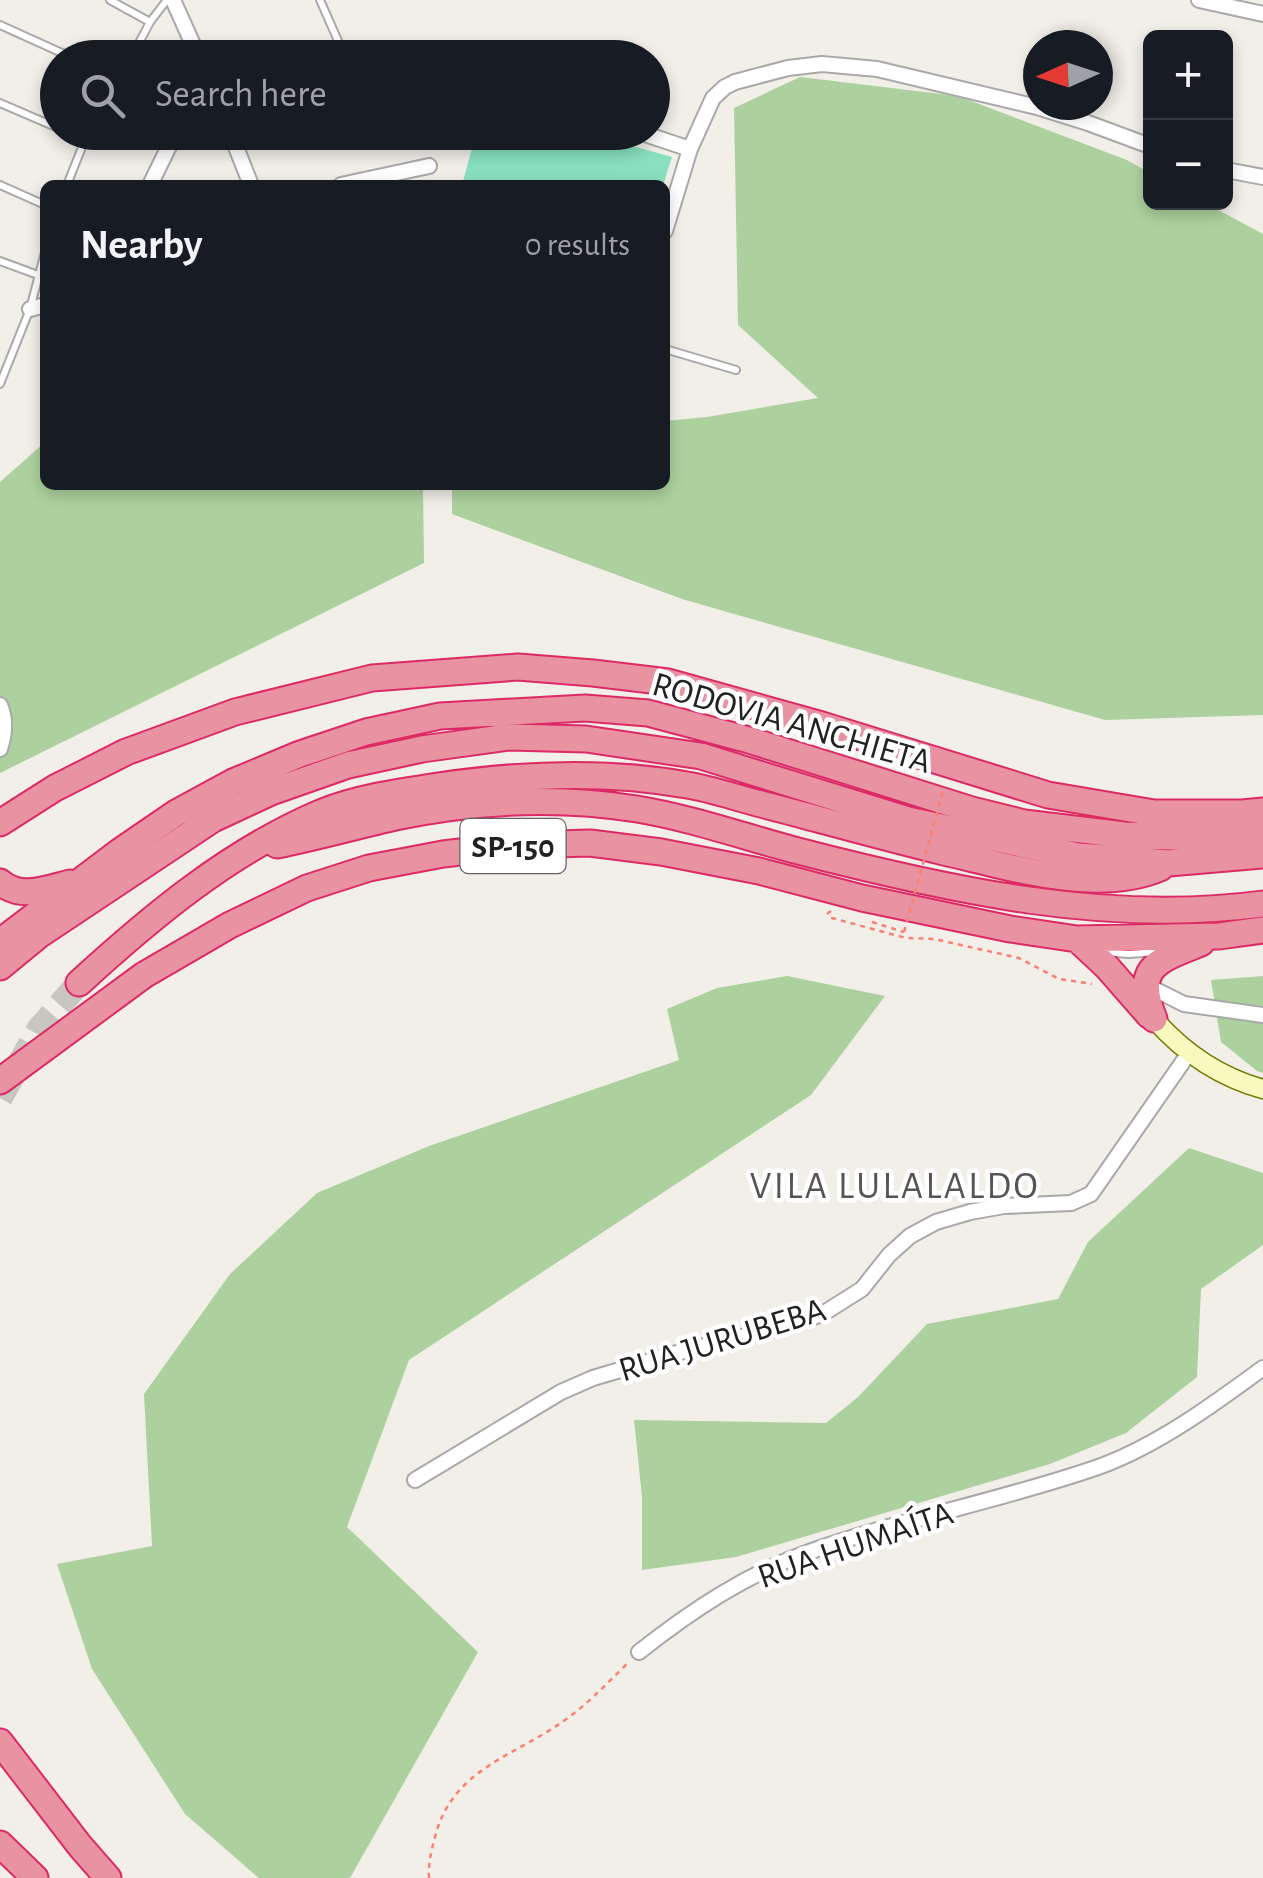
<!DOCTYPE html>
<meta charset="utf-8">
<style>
:root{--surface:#171b24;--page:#20242c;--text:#f1f3f6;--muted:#9ea1a6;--line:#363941}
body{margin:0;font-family:"Alegreya Sans",sans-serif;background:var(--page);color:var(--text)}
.controls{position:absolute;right:30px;top:30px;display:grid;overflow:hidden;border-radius:15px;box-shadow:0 5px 15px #0003}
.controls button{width:90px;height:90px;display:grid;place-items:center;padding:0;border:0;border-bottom:2px solid var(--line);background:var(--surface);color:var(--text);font:50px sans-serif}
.compass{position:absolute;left:1023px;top:30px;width:90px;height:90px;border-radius:50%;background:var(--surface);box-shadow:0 5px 15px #0003;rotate:267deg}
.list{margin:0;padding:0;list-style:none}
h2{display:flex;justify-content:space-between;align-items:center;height:130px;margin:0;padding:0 40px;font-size:42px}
h2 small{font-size:32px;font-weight:400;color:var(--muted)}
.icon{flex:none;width:55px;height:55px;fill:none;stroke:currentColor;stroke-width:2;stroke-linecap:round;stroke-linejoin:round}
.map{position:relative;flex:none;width:1263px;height:1878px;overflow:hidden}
.search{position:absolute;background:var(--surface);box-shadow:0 5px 15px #0003;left:40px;top:40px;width:630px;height:110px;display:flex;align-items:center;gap:25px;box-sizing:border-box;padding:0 35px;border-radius:55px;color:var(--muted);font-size:38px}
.panel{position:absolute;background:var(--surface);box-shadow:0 5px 15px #0003;left:40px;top:180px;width:630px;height:310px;border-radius:15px}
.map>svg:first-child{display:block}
.forest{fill:#add19e}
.pitch{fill:#88e0be}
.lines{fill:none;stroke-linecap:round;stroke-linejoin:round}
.highway-tunnel{stroke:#c8c6c1;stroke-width:25;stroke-dasharray:25 12;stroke-linecap:butt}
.lane-casing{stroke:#a9a9a9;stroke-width:10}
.street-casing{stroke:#a9a9a9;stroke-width:18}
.secondary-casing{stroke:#707d05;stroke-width:21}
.highway-casing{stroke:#dc2a67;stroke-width:29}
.path{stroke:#fa8072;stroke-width:2.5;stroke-dasharray:5 5;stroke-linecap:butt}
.lane{stroke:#fff;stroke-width:6}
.street{stroke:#fff;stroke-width:14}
.secondary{stroke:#f7fabf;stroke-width:18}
.highway{stroke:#e892a2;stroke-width:25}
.path-bridge{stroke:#fa8072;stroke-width:2.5;stroke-dasharray:5 5;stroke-linecap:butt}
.labels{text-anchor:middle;stroke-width:9;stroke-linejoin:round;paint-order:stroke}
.shield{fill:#fff;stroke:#646464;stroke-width:2.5}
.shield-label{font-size:32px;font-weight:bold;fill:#222}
.street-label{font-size:35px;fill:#222;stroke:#fff}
.neighbourhood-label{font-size:38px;letter-spacing:2.5px;fill:#555;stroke:#fff}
</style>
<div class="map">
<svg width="1263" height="1878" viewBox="0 0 1263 1878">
<rect width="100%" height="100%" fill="#f2efe9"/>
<path class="forest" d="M800 77 958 96 1127 160 1150 173V202L1205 203 1263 234V715L1105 720 682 599 452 514V485H665V421L707 417 818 398 738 325 734 108Z
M45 442V485H423L424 563 0 773V482Z
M787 976 885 996 811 1095 409 1360 347 1527 478 1652 350 1878H259L185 1814 92 1669 57 1564 152 1546 144 1394 230 1274 317 1193 429 1146 679 1060 667 1009 717 988Z
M1263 976V1073L1257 1071 1221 1042 1211 980Z
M1189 1148 1263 1173V1245L1201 1289 1197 1377 1126 1433 1050 1464 736 1557 642 1570V1497L634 1420 826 1423 858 1397 927 1324 1058 1299 1088 1242Z"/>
<path class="pitch" d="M476 133H586L672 157 663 185H462Z"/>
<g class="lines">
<path class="highway-tunnel" d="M0 1098 39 1029 79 983"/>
<defs>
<path id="lane" d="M110 0 150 22
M320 0 339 43
M0 25 73 58
M131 58 150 22 167 0
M0 103 58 128
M67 132 84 140
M0 185 45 205
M67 185 88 132
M0 261 38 275
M665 349 736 370
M0 384 30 309 45 252
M1105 952 1128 954 1158 952"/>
<path id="street" d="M173 0 199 58
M1199 0 1263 14
M230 132 251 185
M639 132 690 149
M1226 170 1263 177
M150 185 176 132
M341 185 429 166
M665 231 690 149 713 98 725 87 735 82 788 68 822 64 877 69 1037 107 1088 123 1150 146
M30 309 45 305
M0 705C6 719 5 734 0 749
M1146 985 1184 1004 1263 1015
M415 1480 561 1392 593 1378 684 1351 795 1324 824 1313 862 1289 889 1255 910 1236 936 1222 970 1212 1004 1206 1071 1203 1091 1194 1189 1053
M639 1652C691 1611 746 1574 809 1552 904 1518 1005 1500 1101 1466 1158 1445 1214 1404 1263 1368"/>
<path id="secondary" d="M1154 1019C1184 1053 1219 1077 1263 1089"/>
<path id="highway" d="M0 823 55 788 126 752 235 712 372 678 518 667 593 673 668 682 822 725 1048 795 1154 813H1242L1263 811
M277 845C317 837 356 826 395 817 473 801 557 796 637 809 691 818 745 837 798 851 949 890 1106 925 1263 904
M0 882C21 900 46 889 70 883
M1077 939 1107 967 1149 1015
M0 942 119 852 176 813 233 782 300 754 366 732 440 716 585 708 648 713 749 740 972 810 1024 823 1124 835 1194 838 1263 833
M0 967 39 935 213 819 271 792 348 765 422 749 509 737 586 739 701 756 908 820 1078 856 1169 863 1263 855
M79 983C151 917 229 852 320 813 357 798 398 792 438 786 520 774 605 770 687 785 712 789 737 798 761 804 822 820 883 837 944 852 1009 867 1097 895 1160 868
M1154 1019C1133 966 1157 961 1201 943
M0 1081 144 975 230 925 307 888 369 868 443 854 520 845 590 843 661 852 759 871 862 898 1010 929 1077 939 1219 936 1263 930
M0 1742 80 1846 108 1878
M0 1844 35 1878"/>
</defs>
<use href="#lane" class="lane-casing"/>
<use href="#street" class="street-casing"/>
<use href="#secondary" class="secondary-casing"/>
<use href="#highway" class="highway-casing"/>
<path class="path" d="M831 911 828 913 829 917 832 918 906 938 934 939 1019 958 1059 979 1092 984
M872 922 904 932
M429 1878C428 1861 432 1849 436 1833 455 1768 515 1756 565 1720 588 1704 607 1683 628 1663"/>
<use href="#lane" class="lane"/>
<use href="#street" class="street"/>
<use href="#secondary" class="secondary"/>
<use href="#highway" class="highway"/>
<path class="path-bridge" d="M904 932 944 788"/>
</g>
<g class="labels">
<rect class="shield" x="460.5" y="819" width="105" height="54" rx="8"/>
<g class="shield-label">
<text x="513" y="857">SP-150</text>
</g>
<g class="street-label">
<text transform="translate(792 722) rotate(16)" y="12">RODOVIA ANCHIETA</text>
<text transform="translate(722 1339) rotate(-17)" y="12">RUA JURUBEBA</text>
<text transform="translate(855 1544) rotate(-19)" y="12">RUA HUMAÍTA</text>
</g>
<g class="neighbourhood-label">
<text x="895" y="1198">VILA LULALALDO</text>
</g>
</g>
</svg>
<div class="controls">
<button>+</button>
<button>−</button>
</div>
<svg class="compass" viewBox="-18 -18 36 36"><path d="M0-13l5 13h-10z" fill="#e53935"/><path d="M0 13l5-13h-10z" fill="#9ea1a6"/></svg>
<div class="search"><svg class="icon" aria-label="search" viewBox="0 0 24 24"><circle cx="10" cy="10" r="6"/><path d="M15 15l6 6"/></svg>Search here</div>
<section class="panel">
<h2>Nearby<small>0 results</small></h2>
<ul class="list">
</ul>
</section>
</div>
